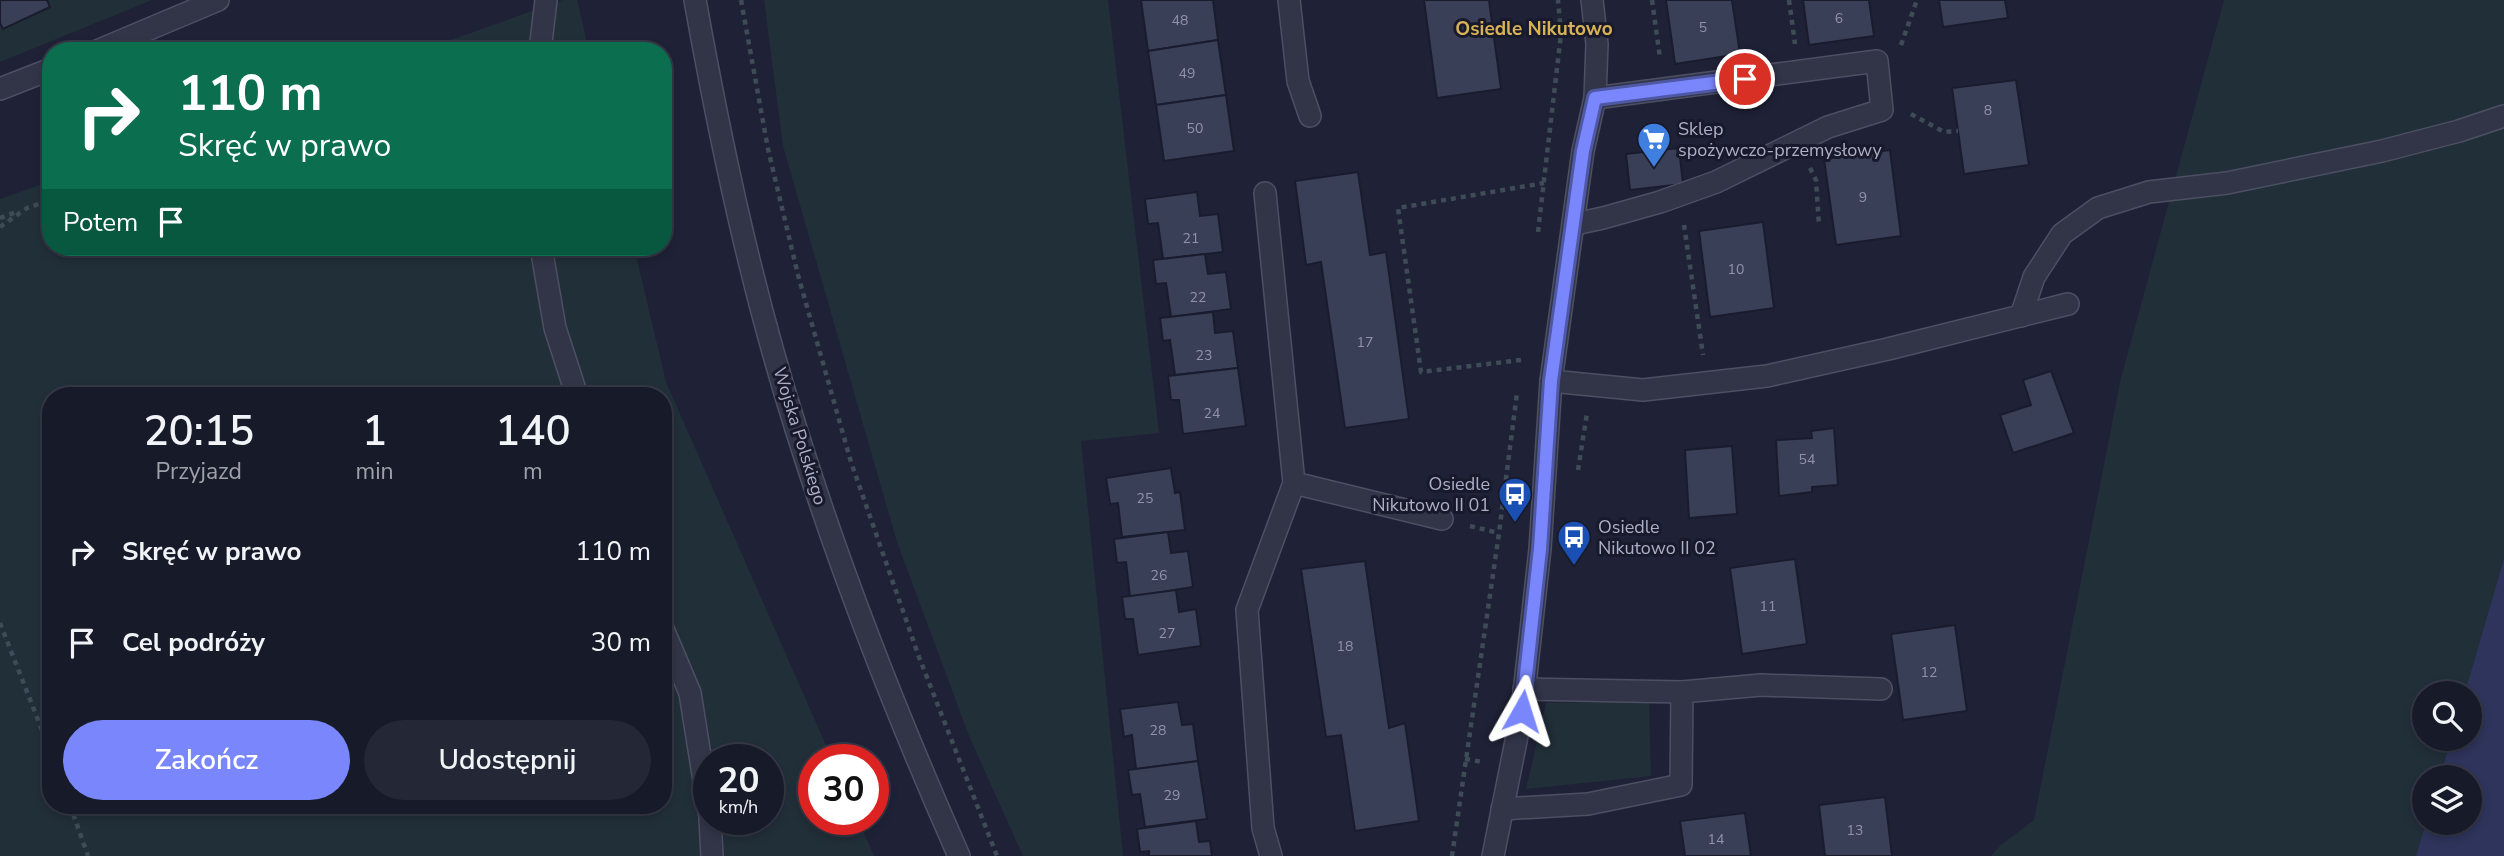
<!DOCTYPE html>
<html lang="pl">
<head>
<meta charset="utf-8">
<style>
  :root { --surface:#171a29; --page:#242735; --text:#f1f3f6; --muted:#9ea1a8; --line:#363846; --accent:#7a87fc }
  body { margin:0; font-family:"Nunito Sans",sans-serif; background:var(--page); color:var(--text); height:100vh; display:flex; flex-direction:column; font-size:26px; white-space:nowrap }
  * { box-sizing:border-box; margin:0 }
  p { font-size:23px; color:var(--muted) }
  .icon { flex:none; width:38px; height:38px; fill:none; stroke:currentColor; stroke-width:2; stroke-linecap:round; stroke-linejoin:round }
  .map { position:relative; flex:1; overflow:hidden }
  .panel { position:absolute; left:42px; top:387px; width:630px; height:427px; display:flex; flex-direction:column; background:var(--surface); border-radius:28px; box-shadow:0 4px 10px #0003,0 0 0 2px var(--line) }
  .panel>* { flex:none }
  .hud { position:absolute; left:42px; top:42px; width:630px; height:214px; border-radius:28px; box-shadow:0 4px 10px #0003,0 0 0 2px var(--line); background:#0b6e4f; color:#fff; overflow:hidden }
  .buttons { position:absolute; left:2412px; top:681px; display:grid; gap:14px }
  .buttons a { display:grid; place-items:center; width:70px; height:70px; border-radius:50%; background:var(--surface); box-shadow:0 4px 10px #0003,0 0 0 2px var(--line); font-size:35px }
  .speed { position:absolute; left:693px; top:744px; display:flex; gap:14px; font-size:35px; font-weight:700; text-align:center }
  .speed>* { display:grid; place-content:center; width:91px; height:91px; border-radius:50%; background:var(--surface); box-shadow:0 4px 10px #0003,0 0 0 2px var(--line); line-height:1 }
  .speed small { font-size:18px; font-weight:400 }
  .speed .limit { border:10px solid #d22; background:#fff; color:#111 }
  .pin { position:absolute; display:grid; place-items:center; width:60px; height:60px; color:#fff; margin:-30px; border:4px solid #fff; border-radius:50%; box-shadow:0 2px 7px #0007 }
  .me { position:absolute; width:77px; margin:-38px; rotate:6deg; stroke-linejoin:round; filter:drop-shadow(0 0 5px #0008) }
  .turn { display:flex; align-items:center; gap:24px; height:147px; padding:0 21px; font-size:32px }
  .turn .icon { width:91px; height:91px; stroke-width:2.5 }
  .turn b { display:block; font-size:49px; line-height:60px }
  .then { display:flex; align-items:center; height:66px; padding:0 21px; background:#0003; gap:14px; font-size:26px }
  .eta { display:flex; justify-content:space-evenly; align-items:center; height:119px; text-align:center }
  .eta b { font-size:42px; font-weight:600; line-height:49px }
  .cta { display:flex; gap:14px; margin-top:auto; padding:14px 21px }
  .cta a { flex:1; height:80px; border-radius:42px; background:var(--accent); color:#fff; font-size:28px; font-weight:600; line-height:80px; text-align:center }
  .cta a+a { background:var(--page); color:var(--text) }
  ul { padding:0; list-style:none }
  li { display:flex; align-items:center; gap:21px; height:91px; padding:0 21px }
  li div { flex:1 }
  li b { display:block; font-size:26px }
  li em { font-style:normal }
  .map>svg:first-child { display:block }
  .green { fill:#212f39; fill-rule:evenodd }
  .water { fill:#2e345b }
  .building { fill:#3a3f58; stroke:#1a1c2e; stroke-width:2 }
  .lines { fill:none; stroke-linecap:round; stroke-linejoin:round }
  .minor-casing { stroke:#4d4f63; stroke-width:24 }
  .path { stroke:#3e4c56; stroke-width:4.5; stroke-dasharray:5 5; stroke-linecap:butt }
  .minor { stroke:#323548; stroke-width:21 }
  .route-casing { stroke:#4f58a4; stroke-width:18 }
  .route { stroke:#7a87fc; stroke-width:12 }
  .labels { text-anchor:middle; stroke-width:6; stroke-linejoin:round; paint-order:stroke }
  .number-label { font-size:14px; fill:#9093aa }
  .poi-label { font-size:18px; fill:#acafc5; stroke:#181a2c; text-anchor:start }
  .street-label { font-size:18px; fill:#acafc5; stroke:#181a2c }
  .neighbourhood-label { font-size:19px; font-weight:bold; fill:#d7b355; stroke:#181a2c }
</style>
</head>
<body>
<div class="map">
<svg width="2504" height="856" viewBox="0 0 2504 856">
  <rect width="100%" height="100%" fill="#1f2237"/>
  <g class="green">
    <polygon points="0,0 152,0 0,62"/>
    <polygon points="563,0 577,0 589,51 420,51"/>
    <polygon points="764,0 1108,0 1159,433 1081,441 1123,856 1023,856 969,736 897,542 783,146"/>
    <polygon points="2224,0 2504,0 2504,557 2466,693 2424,693 2424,738 2453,739 2442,777 2424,777 2424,822 2430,823 2420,856 1991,856 2001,845 2034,820 2121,378"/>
    <path d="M51 181V247H634L666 382 832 759 814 760V819H858L874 856H0V199ZM51 396H663V805H51ZM709 760H768V819H709Z"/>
    <polygon points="1649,701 1651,776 1526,789 1546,703"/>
  </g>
  <polygon class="water" points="2504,558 2504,856 2416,856 2426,823 2469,822 2469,777 2440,777 2451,739 2469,738 2469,693 2465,693"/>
  <g class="building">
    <polygon points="0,0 47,0 50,7 3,29 0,23"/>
    <polygon points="1141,0 1213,0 1218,40 1148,51"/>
    <polygon points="1424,0 1489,0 1501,89 1437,98"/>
    <polygon points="1666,0 1732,0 1740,54 1675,64"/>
    <polygon points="1803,0 1869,0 1874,36 1809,45"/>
    <polygon points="1939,0 2005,0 2008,18 1943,27"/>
    <polygon points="1218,40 1226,95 1156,105 1148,51"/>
    <polygon points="2016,80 2029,165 1964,174 1952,88"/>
    <polygon points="1226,95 1234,151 1164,161 1156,105"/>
    <polygon points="1679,148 1683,184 1630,190 1626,154"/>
    <polygon points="1890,150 1901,236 1836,245 1824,159"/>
    <polygon points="1358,172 1370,255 1386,252 1409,419 1345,428 1321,262 1306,265 1295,181"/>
    <polygon points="1197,192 1200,216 1218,214 1223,252 1163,259 1158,223 1148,224 1145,199"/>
    <polygon points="1763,222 1774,308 1710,317 1699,231"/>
    <polygon points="1205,254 1208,274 1226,272 1231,309 1171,317 1166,283 1156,284 1153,260"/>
    <polygon points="1213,312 1215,333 1233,331 1238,368 1175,375 1170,340 1163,341 1160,318"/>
    <polygon points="1238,368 1246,426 1183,434 1179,400 1171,400 1168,376"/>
    <polygon points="2051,371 2074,433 2013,453 2000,415 2031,405 2023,380"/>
    <polygon points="1834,428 1838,485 1812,487 1812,492 1779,496 1776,440 1812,438 1811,431"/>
    <polygon points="1732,446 1737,514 1689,518 1685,450"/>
    <polygon points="1171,468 1175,493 1180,492 1185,530 1122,537 1118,503 1110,504 1106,478"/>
    <polygon points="1168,532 1171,553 1188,551 1193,587 1130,597 1126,562 1117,563 1114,539"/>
    <polygon points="1795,559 1807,644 1742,654 1730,568"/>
    <polygon points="1365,561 1389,728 1405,723 1419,821 1355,831 1341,735 1326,737 1301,569"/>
    <polygon points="1176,590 1179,612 1196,609 1201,646 1138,655 1133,619 1125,619 1122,597"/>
    <polygon points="1955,625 1967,711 1903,720 1891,634"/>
    <polygon points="1178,702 1182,725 1193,724 1198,761 1136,769 1132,735 1124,737 1120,709"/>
    <polygon points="1198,761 1207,819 1145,827 1140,794 1132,795 1128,770"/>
    <polygon points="1885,797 1892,856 1825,856 1819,805"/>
    <polygon points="1745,813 1751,856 1685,856 1680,821"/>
    <polygon points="1196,821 1199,842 1210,841 1212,856 1149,856 1149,851 1140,852 1137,829"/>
  </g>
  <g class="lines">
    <defs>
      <g id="minor">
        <path d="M695 0C721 145 752 291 797 432 842 576 898 718 959 856"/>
        <polyline points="1289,0 1298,81 1310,116"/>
        <polyline points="97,51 218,0"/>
        <polyline points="540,51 546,0"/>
        <polyline points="0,89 51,69"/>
        <polyline points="1265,193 1294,483 1247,610 1263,828 1271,856"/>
        <polyline points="1575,224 1603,218 1660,202 1716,182 1828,127 1882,110 1877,61 1595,98"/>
        <polyline points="541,247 555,328 577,396"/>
        <polyline points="2021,316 2034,277 2062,234 2098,208 2149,192 2227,183 2382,151 2459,131 2504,116"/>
        <polyline points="1551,381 1643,390 1767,376 1888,349 2068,304"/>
        <polyline points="1294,483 1442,519"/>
        <polyline points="663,629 690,693 709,812"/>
        <polyline points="1524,689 1682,692 1761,685 1881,689"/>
        <polyline points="1502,809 1588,804 1681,785 1682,692"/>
        <polyline points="710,819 712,856"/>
        <polyline points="1493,856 1522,711 1540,549 1551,381 1583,151 1595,98 1597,44 1592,0"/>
      </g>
    </defs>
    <use href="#minor" class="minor-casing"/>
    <g class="path">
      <polyline points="741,0 768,149 798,275 851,462 919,657 997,856"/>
      <polyline points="1652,0 1660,58"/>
      <polyline points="1789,0 1795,44"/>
      <polyline points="1901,45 1917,0"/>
      <polyline points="1911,114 1944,132 1958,131"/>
      <polyline points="1810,168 1816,180 1819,226"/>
      <polyline points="0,218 19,211"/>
      <polyline points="1684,225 1703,355"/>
      <polyline points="0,227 27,208 51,200"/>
      <polyline points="1538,232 1561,34 1558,0"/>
      <polyline points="1521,360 1421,372 1398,208 1544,183"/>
      <polyline points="1578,470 1587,413"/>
      <polyline points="1470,526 1499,533"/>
      <polyline points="0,623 51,753"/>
      <polyline points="1465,759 1483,762"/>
      <polyline points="70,805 88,856"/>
      <polyline points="1452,856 1499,533 1517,393"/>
    </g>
    <use href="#minor" class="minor"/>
  </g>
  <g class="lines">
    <defs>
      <polyline id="route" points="1522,711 1540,549 1551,381 1583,151 1595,98 1745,79"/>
    </defs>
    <use href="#route" class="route-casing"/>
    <use href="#route" class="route"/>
  </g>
  <defs>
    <symbol id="supermarket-pin" viewBox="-11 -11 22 30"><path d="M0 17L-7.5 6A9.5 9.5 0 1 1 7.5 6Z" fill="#3f7fe0" stroke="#181a2c"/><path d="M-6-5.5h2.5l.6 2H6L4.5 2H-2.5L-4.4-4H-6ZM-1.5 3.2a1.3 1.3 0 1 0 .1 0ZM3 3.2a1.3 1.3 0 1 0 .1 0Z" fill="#fff"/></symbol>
    <symbol id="bus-pin" viewBox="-11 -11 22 30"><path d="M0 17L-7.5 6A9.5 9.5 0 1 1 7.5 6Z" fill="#1a4fb4" stroke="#181a2c"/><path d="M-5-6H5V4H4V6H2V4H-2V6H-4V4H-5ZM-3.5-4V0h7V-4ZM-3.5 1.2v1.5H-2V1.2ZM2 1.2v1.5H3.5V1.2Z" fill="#fff"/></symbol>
  </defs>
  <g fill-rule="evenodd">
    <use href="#supermarket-pin" x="1635" y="120" width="38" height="52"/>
    <use href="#bus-pin" x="1496" y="475" width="38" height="52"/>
    <use href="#bus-pin" x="1555" y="518" width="38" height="52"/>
  </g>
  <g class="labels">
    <g class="number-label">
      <text x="1839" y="23">6</text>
      <text x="1180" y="25">48</text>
      <text x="1703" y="32">5</text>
      <text x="1187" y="78">49</text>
      <text x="1988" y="115">8</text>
      <text x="1195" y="133">50</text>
      <text x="1863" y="202">9</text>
      <text x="1191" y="243">21</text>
      <text x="1736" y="274">10</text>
      <text x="1198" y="302">22</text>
      <text x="1365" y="347">17</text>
      <text x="1204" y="360">23</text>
      <text x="1212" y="418">24</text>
      <text x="1807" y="464">54</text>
      <text x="1145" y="503">25</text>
      <text x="1159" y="580">26</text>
      <text x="1768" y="611">11</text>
      <text x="1167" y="638">27</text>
      <text x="1345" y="651">18</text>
      <text x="1929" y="677">12</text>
      <text x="1158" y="735">28</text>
      <text x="1172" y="800">29</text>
      <text x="1855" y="835">13</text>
      <text x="1716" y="844">14</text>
    </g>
    <g class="poi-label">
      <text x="1678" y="135">Sklep<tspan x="1678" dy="21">spożywczo-przemysłowy</tspan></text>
      <text x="1490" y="490" text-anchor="end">Osiedle<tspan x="1490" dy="21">Nikutowo II 01</tspan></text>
      <text x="1598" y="533">Osiedle<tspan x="1598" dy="21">Nikutowo II 02</tspan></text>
    </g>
    <g class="street-label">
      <text transform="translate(800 436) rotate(73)" y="6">Wojska Polskiego</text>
    </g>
    <g class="neighbourhood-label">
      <text x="1534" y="35">Osiedle Nikutowo</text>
    </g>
  </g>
</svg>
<div class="buttons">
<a><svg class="icon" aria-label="search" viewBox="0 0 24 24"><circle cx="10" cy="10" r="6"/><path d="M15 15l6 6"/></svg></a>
<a><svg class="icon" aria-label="layers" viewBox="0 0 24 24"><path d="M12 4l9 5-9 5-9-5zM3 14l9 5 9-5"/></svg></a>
</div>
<div class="speed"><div>20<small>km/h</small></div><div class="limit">30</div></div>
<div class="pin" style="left:1745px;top:79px;background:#d93025"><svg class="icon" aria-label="arrive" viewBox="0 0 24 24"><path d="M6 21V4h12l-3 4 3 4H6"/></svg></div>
<svg class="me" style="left:1522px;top:711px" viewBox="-20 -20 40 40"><path d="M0-17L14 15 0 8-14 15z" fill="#7a87fc" stroke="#fff" stroke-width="4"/></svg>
<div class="hud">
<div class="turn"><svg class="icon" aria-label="right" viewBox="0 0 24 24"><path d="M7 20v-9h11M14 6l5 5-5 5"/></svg><div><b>110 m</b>Skręć w prawo</div></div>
<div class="then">Potem<svg class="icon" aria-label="arrive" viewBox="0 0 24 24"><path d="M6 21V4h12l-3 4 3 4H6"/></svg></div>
</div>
<section class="panel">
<div class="eta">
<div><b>20:15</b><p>Przyjazd</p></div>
<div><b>1</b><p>min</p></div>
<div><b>140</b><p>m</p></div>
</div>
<ul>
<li><svg class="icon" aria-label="right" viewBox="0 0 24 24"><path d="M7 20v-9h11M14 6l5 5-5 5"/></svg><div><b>Skręć w prawo</b></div><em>110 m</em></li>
<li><svg class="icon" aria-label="arrive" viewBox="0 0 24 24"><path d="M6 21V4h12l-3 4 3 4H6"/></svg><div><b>Cel podróży</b></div><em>30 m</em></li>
</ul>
<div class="cta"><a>Zakończ</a><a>Udostępnij</a></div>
</section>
</div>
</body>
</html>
